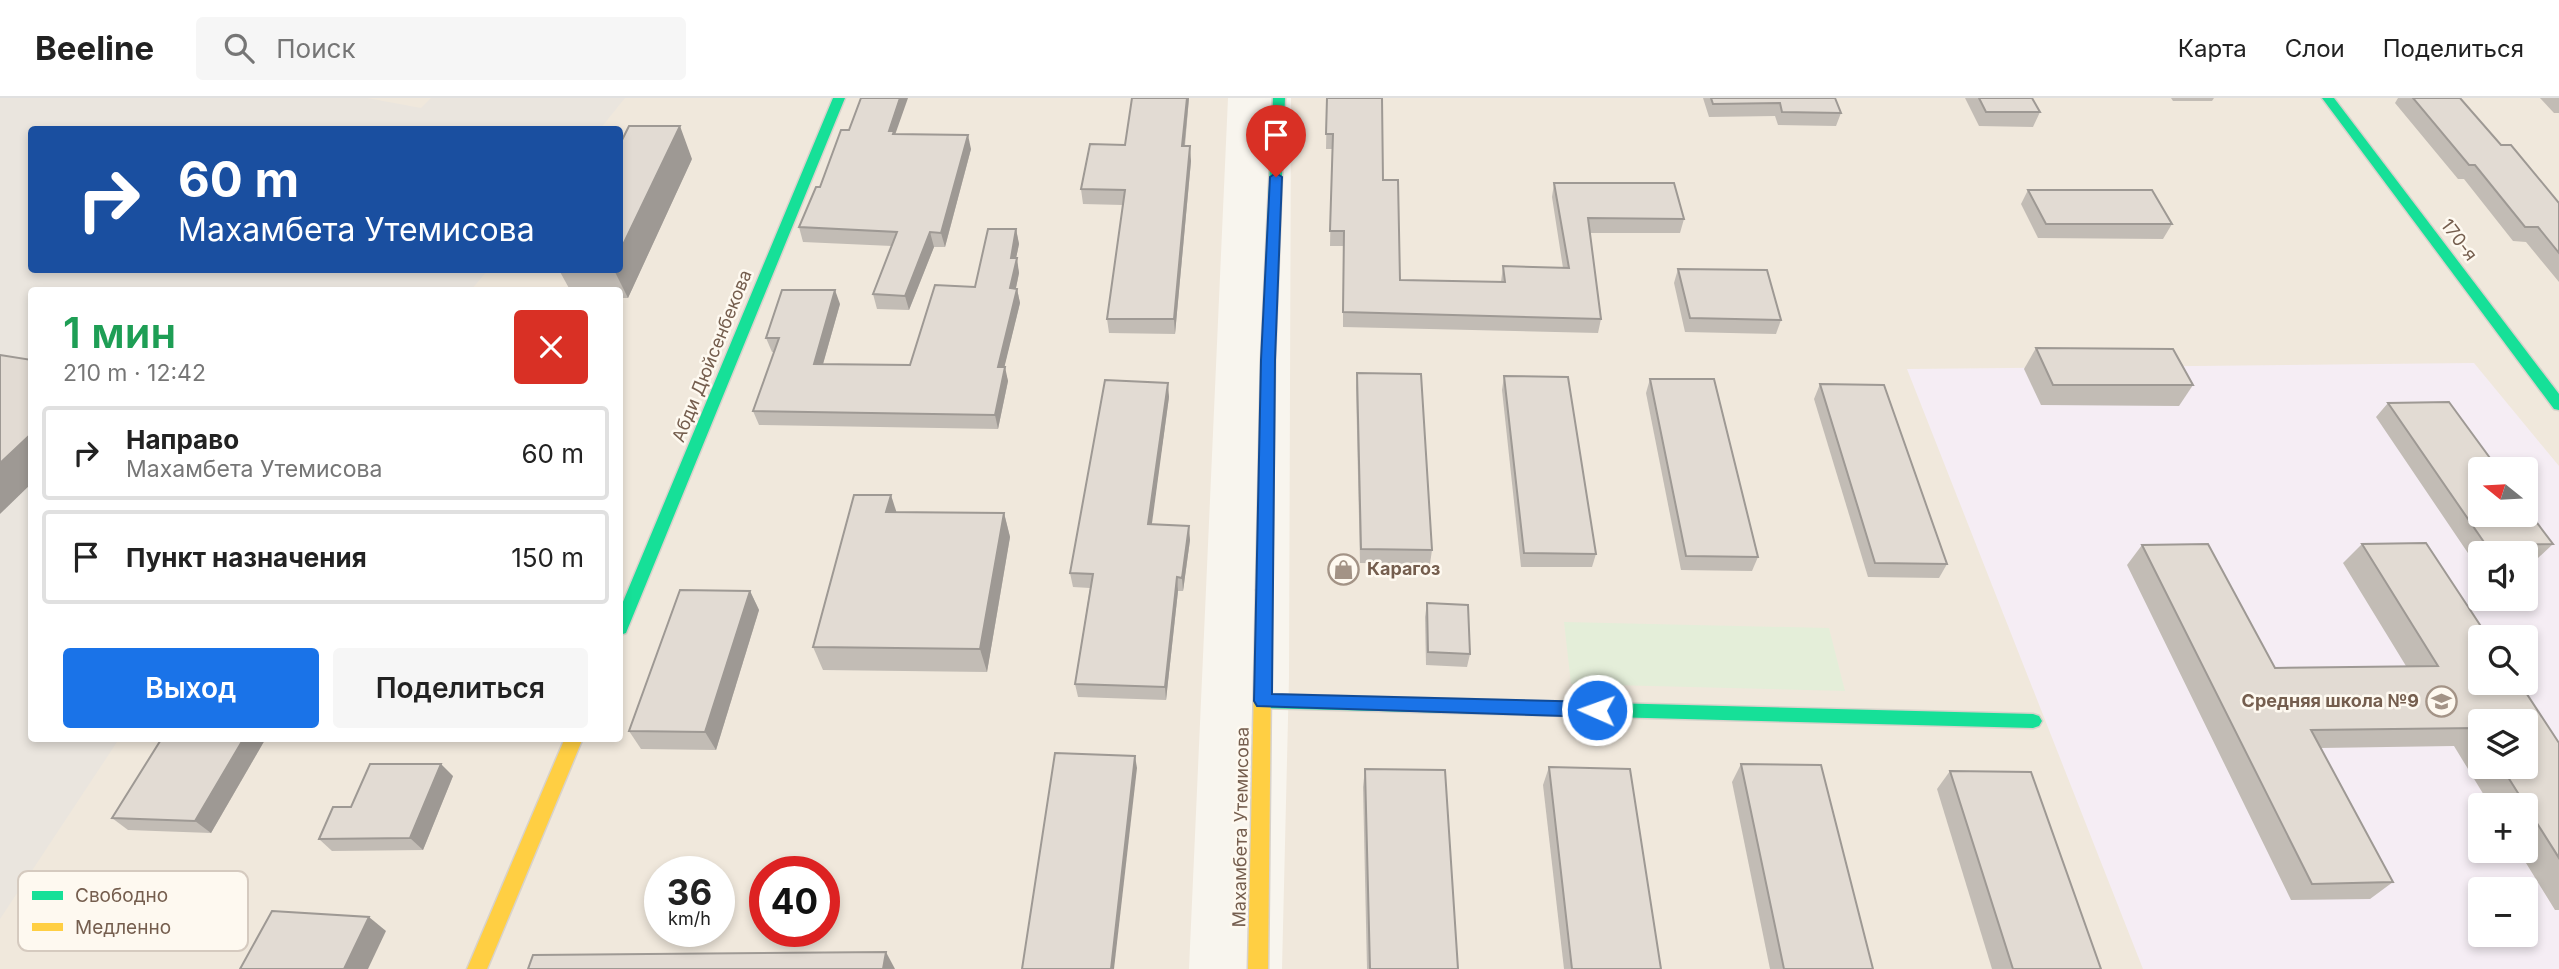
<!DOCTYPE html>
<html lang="ru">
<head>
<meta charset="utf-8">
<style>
  :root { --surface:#fff; --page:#f6f6f6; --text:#222; --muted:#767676; --line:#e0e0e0; --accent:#1a73e8 }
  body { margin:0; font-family:Inter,sans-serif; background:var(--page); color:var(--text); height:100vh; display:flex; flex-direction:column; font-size:26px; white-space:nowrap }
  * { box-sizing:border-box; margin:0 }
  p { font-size:23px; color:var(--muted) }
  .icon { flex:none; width:38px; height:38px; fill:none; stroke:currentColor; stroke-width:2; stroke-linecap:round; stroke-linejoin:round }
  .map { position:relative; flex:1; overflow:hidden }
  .panel { position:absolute; left:28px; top:189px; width:595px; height:455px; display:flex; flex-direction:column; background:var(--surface); border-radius:7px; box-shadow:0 4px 10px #0003 }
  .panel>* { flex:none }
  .banner { position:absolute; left:28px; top:28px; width:595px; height:147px; border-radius:7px; box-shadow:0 4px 10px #0003; background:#1a4fa0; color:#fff; overflow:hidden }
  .needle { width:46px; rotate:288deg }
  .buttons { position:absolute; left:2468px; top:359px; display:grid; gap:14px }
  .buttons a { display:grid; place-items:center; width:70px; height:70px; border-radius:7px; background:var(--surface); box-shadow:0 4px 10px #0003; font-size:35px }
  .speed { position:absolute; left:644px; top:758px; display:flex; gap:14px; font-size:35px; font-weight:700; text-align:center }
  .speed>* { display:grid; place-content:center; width:91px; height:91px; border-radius:50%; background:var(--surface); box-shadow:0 4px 10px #0003; line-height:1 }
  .speed small { font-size:18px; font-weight:400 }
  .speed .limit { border:10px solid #d22; background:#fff; color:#111 }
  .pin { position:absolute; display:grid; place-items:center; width:60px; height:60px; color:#fff; margin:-72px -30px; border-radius:50% 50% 50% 0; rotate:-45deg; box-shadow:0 0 7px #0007 }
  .pin .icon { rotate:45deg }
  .me { position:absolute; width:77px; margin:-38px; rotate:272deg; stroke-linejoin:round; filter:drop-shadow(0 0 5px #0008) }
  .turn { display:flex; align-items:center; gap:24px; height:147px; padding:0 35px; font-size:32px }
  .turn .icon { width:91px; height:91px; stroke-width:2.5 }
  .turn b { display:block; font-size:49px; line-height:60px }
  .round { display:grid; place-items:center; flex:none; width:74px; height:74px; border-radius:7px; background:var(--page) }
  .headline { display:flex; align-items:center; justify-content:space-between; height:119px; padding:0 35px }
  h1 { font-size:42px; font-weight:600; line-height:52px; color:#1e9e55 }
  .action { display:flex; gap:14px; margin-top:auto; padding:14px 35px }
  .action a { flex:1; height:80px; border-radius:7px; background:var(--accent); color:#fff; font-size:28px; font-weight:600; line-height:80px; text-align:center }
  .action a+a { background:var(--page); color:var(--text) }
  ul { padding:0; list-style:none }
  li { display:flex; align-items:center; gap:21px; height:94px; margin:0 14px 10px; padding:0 21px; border:4px solid var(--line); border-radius:7px }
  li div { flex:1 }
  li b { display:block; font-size:26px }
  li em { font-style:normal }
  header { display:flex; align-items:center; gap:42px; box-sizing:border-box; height:98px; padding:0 35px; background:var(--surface); border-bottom:2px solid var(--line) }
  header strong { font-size:33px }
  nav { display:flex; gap:38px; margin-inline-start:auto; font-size:24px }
  .search { width:490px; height:63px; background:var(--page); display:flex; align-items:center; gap:18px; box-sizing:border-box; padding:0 24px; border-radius:7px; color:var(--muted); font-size:26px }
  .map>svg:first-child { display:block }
  .residential { fill:#f0e8dc; fill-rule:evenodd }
  .industrial { fill:#eae5de }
  .education { fill:#f5edf4; fill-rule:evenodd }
  .green { fill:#e4eed9 }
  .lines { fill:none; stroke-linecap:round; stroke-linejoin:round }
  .fast-casing { stroke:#d8d2cb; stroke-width:3 }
  .slow-casing { stroke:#d8d2cb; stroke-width:3 }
  .fast { fill:#16e098; fill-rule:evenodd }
  .slow { fill:#ffcf43; fill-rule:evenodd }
  .wall { fill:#c2bcb5; fill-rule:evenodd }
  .shaded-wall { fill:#9e9994 }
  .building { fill:#e2dbd3; stroke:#9e9994; stroke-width:2 }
  .route { fill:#1a73e8; stroke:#114b97; stroke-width:2 }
  .labels { text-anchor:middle; stroke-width:5; stroke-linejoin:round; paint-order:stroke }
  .street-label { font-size:18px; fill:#755e4e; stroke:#fef9f0 }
  .poi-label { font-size:18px; font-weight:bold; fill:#755e4e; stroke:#fef9f0; text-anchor:start }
  .key { fill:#fef9f0; stroke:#d5cabf; stroke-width:2 }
  .key-label { font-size:19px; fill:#755e4e }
</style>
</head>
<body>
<header>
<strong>Beeline</strong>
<div class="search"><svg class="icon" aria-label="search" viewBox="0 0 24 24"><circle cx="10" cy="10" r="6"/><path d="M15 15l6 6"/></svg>Поиск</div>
<nav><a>Карта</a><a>Слои</a><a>Поделиться</a></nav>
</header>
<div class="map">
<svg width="2559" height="871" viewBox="0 0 2559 871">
  <rect width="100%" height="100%" fill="#f8f5ee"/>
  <g class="residential">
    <path d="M0 0H1228L1189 871H0ZM32 32H620V172H32ZM32 192H620V640H32ZM660 774H719V833H660ZM765 774H824V833H765Z"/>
    <path d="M1291 0H2559V871H1282L1289 579ZM2480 371H2525V416H2480ZM2480 455H2525V500H2480ZM2480 539H2525V584H2480ZM2480 623H2525V668H2480ZM2480 707H2525V752H2480ZM2480 791H2525V836H2480Z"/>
  </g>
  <polygon class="industrial" points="0,0 367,0 421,10 431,0 625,0 600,31 32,32 32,172 488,172 471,192 32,192 32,640 119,641 0,821"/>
  <path class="education" d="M2474 265 2559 368V871H2143L1907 271ZM2480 371H2525V416H2480ZM2480 455H2525V500H2480ZM2480 539H2525V584H2480ZM2480 623H2525V668H2480ZM2480 707H2525V752H2480ZM2480 791H2525V836H2480Z"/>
  <polygon class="green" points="1564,524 1829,530 1845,593 1571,586"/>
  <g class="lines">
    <defs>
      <g id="fast">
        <polygon points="833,0 845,0 628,530 626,535 620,537 620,511"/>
        <polygon points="1273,0 1285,0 1275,262 1272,492 1270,497 1258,497 1256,492 1261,262"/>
        <polygon points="2322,0 2334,0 2559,296 2559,312 2554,311"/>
        <polygon points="1263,596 2033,616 2039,618 2042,623 2039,628 2033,630 1263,610 1257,608 1254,603 1257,598"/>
      </g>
      <g id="slow">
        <polygon points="1264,485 1270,487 1272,492 1268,871 1248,871 1256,492 1258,487"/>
        <polygon points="565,640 583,640 487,871 467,871"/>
      </g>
    </defs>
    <use href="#fast" class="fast-casing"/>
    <use href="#slow" class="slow-casing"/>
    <use href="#fast" class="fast"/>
    <use href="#slow" class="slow"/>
  </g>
  <g class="wall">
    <polygon points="1132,0 1189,0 1185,48 1191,63 1175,236 1109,235 1107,221 1123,107 1083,106 1081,91 1125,47"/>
    <polygon points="1327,0 1383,82 1400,182 1501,184 1503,168 1563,170 1552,99 1554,85 1684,121 1680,135 1590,135 1601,221 1598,235 1343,229 1343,148 1330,148 1332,51 1326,51"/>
    <polygon points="1703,0 1835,0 1841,15 1836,28 1778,27 1775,18 1709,19"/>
    <polygon points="1965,0 2032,0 2040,14 2033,29 1979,28"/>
    <polygon points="2171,0 2214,0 2212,3 2173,3"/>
    <polygon points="2398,0 2460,0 2501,47 2559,105 2559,184 2526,144 2513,143 2464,81 2458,81 2395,5"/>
    <polygon points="2540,0 2559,0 2559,15 2554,15"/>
    <polygon points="849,32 896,36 971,51 945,149 934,149 909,212 877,211 873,196 892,148 803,144 799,129"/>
    <polygon points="692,61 628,200 620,200 620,192 570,192 559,172 620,172"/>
    <polygon points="2028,92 2172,126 2163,141 2038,140 2021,106"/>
    <polygon points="1016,131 1019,146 1016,160 1019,175 1016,190 1017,191 1020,205 1004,269 1008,283 998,331 759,327 753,313 774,254 772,254 766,240 840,206 823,266 910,267 975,189"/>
    <polygon points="1678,171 1781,222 1776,236 1685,234 1674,185"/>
    <polygon points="2036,250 2193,287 2179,308 2041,307 2024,271"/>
    <polygon points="1357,275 1432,452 1430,466 1360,465 1356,289"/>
    <polygon points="1504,278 1596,456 1592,469 1521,469 1502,292"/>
    <polygon points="1650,281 1758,459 1752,473 1681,472 1646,295"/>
    <polygon points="1820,286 1947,466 1939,480 1868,479 1814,301"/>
    <polygon points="1169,299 1151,426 1190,442 1183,493 1178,493 1166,602 1078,599 1075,586 1090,490 1073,489 1070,475"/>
    <polygon points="2388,305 2553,446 2538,460 2525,460 2525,455 2480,455 2480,461 2472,461 2376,319"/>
    <polygon points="896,414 1004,415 1010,439 987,574 823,572 813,549"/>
    <path d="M2362 446 2559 645V812H2555L2518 752H2525V707H2490L2454 648 2320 650 2393 784 2370 801 2291 802 2127 467 2142 447 2275 570 2406 568 2343 465ZM2480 623 2525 668H2480Z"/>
    <polygon points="750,493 759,512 716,652 641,651 629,633"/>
    <polygon points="1427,505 1470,556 1467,569 1426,567 1425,519"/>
    <polygon points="162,640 266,640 211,735 128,732 112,720"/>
    <polygon points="1741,666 1873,871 1770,871 1732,684"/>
    <polygon points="1549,669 1661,871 1564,871 1543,687"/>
    <polygon points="1365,671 1458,871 1367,871 1363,689"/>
    <polygon points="1950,673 2101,871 1992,871 1937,691"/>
    <polygon points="453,678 423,752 332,753 319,741 351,709"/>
  </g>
  <g class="shaded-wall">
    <polygon points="900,0 908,0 895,37 889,33"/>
    <polygon points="1187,0 1189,0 1183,62 1182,48"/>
    <polygon points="680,28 692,61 628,200 614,172 620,172 620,153"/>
    <polygon points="968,37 971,51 945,149 941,135"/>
    <polygon points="1190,48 1191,63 1175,236 1174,221"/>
    <polygon points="1016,131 1019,146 1013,175 1011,160"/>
    <polygon points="930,134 934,149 909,212 905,198"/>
    <polygon points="1017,160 1019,175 1013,204 1010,190"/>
    <polygon points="1017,191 1020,205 1001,283 998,269"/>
    <polygon points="835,192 840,206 819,280 814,266"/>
    <polygon points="1005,269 1008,283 998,331 995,317"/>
    <polygon points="1168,285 1169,299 1150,440 1148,426"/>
    <polygon points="32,335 32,385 0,416 0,365"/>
    <polygon points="891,397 899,422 886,414"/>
    <polygon points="1004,415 1010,439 987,574 980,551"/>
    <polygon points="1189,428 1190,442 1183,493 1182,480"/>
    <polygon points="1177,479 1178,493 1166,602 1165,589"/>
    <polygon points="750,493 759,512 716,652 705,634"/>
    <polygon points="244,640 266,640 211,735 195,723"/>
    <polygon points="1135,658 1137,670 1114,871 1111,871"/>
    <polygon points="441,666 453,678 423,752 410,740"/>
    <polygon points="369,819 386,833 368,871 344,871"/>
    <polygon points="886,854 895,871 883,871"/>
  </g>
  <g class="building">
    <polygon points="861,0 900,0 889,33 894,33 893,36 968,37 941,135 930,134 905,198 873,196 897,134 799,129 816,89 820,89 841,32 849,32"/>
    <polygon points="1132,0 1187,0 1182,48 1190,48 1174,221 1107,221 1125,92 1081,91 1090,46 1125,47"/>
    <polygon points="1327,0 1382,0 1383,82 1398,82 1400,182 1505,184 1503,168 1569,170 1554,85 1674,85 1684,121 1588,120 1601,221 1343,214 1344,133 1330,133 1333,36 1326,36"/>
    <polygon points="1711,0 1835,0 1841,15 1782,14 1780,5 1713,6"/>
    <polygon points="1979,0 2032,0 2040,14 1986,14"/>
    <polygon points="2413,0 2460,0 2501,47 2511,47 2559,105 2559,155 2538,129 2525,129 2475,67 2469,67"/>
    <polygon points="629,28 680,28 620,153 620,46"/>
    <polygon points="2028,92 2152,92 2172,126 2046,126"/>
    <polygon points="988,131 1016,131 1011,160 1017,160 1010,190 1017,191 998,269 1005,269 995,317 753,313 779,240 766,240 782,192 835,192 814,266 910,267 935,187 975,189"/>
    <polygon points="1678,171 1767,172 1781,222 1690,220"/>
    <polygon points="2036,250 2173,251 2193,287 2053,287"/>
    <polygon points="0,257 32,262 32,335 0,365"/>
    <polygon points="1357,275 1421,276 1432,452 1361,451"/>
    <polygon points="1504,278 1568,279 1596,456 1524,455"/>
    <polygon points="1650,281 1714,281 1758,459 1686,458"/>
    <polygon points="1105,282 1168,285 1148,426 1189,428 1182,480 1177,479 1165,589 1075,586 1093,476 1070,475"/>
    <polygon points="1820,286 1884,287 1947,466 1875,465"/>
    <polygon points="2449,304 2498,371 2480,371 2480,416 2525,416 2525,409 2553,446 2486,447 2388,305"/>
    <polygon points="854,397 891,397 886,414 1004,415 980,551 813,549"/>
    <polygon points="2426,445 2488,539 2480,539 2480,584 2519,584 2559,645 2559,760 2501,668 2525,668 2525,623 2480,623 2480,634 2477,630 2311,632 2393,784 2312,786 2142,447 2208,446 2275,570 2438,568 2362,446"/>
    <polygon points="680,492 750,493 705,634 629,633"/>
    <polygon points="1427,505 1468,507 1470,556 1428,554"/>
    <polygon points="162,640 244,640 195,723 112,720"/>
    <polygon points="1055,655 1135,658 1111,871 1022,871"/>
    <polygon points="370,666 441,666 410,740 319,741 333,709 351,709"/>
    <polygon points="1741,666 1821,667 1873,871 1784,871"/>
    <polygon points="1549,669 1630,671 1661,871 1572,871"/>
    <polygon points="1365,671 1445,672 1458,871 1370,871"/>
    <polygon points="1950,673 2031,674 2101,871 2013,871"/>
    <polygon points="272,813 369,819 344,871 240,871"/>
    <polygon points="886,854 883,871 528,871 533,857"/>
  </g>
  <polygon class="route" points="1276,75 1282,79 1275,262 1272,596 1597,604 1603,607 1605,612 1603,617 1597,619 1257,608 1254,603 1261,262 1270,79"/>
  <defs>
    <symbol id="shop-ring" viewBox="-11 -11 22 22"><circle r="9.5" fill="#fef9f0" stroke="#a39386" stroke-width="1.5"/><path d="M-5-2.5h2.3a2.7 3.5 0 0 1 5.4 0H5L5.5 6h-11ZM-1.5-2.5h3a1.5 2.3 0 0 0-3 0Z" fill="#a39386"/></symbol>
    <symbol id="school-ring" viewBox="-11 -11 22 22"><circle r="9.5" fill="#fef9f0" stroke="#a39386" stroke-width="1.5"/><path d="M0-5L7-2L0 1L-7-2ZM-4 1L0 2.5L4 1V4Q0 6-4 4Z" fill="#a39386"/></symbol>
  </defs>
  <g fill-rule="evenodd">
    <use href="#shop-ring" x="1326" y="454" width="35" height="35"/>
    <use href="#school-ring" x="2424" y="586" width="35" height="35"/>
  </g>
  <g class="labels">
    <g class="street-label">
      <text transform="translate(2459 142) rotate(53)" y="6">170-я</text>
      <text transform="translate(712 258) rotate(-68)" y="6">Абди Дюйсенбекова</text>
      <text transform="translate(1241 729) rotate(-89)" y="6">Махамбета Утемисова</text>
    </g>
    <g class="poi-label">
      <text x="1367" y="477">Карагоз</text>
      <text x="2419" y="609" text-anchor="end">Средняя школа №9</text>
    </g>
  </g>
  <rect x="18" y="773" width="230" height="80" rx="10" class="key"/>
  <rect x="32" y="793" width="31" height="9" fill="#16e098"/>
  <rect x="32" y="825" width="31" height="8" fill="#ffcf43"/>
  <g class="key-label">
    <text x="75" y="804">Свободно</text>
    <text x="75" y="836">Медленно</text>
  </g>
</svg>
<div class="buttons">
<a><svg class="needle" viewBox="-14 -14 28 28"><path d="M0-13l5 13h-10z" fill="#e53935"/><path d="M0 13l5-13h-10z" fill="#767676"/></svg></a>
<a><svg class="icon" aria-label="sound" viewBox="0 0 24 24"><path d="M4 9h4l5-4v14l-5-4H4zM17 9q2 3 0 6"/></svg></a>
<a><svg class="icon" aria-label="search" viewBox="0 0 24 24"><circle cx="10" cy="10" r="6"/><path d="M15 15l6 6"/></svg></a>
<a><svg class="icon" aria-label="layers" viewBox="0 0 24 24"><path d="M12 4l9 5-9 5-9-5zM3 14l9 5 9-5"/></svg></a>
<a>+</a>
<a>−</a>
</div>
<div class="speed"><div>36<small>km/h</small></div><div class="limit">40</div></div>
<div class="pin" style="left:1276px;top:79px;background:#d93025"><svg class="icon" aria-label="arrive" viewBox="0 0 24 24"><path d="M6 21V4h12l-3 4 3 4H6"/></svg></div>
<svg class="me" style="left:1597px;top:612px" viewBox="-20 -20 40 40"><circle r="17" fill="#1a73e8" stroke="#fff" stroke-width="3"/><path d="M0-11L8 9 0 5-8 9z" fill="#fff"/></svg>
<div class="banner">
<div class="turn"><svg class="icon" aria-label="right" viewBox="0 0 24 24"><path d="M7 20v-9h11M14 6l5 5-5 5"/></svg><div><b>60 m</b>Махамбета Утемисова</div></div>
</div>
<section class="panel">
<div class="headline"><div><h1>1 мин</h1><p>210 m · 12:42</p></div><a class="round" style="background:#d93025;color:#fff"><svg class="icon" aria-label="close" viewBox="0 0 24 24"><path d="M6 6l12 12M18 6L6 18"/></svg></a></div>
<ul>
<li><svg class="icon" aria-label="right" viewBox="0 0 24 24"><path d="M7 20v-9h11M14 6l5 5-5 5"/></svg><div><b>Направо</b><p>Махамбета Утемисова</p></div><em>60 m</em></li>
<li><svg class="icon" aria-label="arrive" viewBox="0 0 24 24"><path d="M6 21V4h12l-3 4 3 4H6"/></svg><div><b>Пункт назначения</b></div><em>150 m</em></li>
</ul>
<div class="action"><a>Выход</a><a>Поделиться</a></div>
</section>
</div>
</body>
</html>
